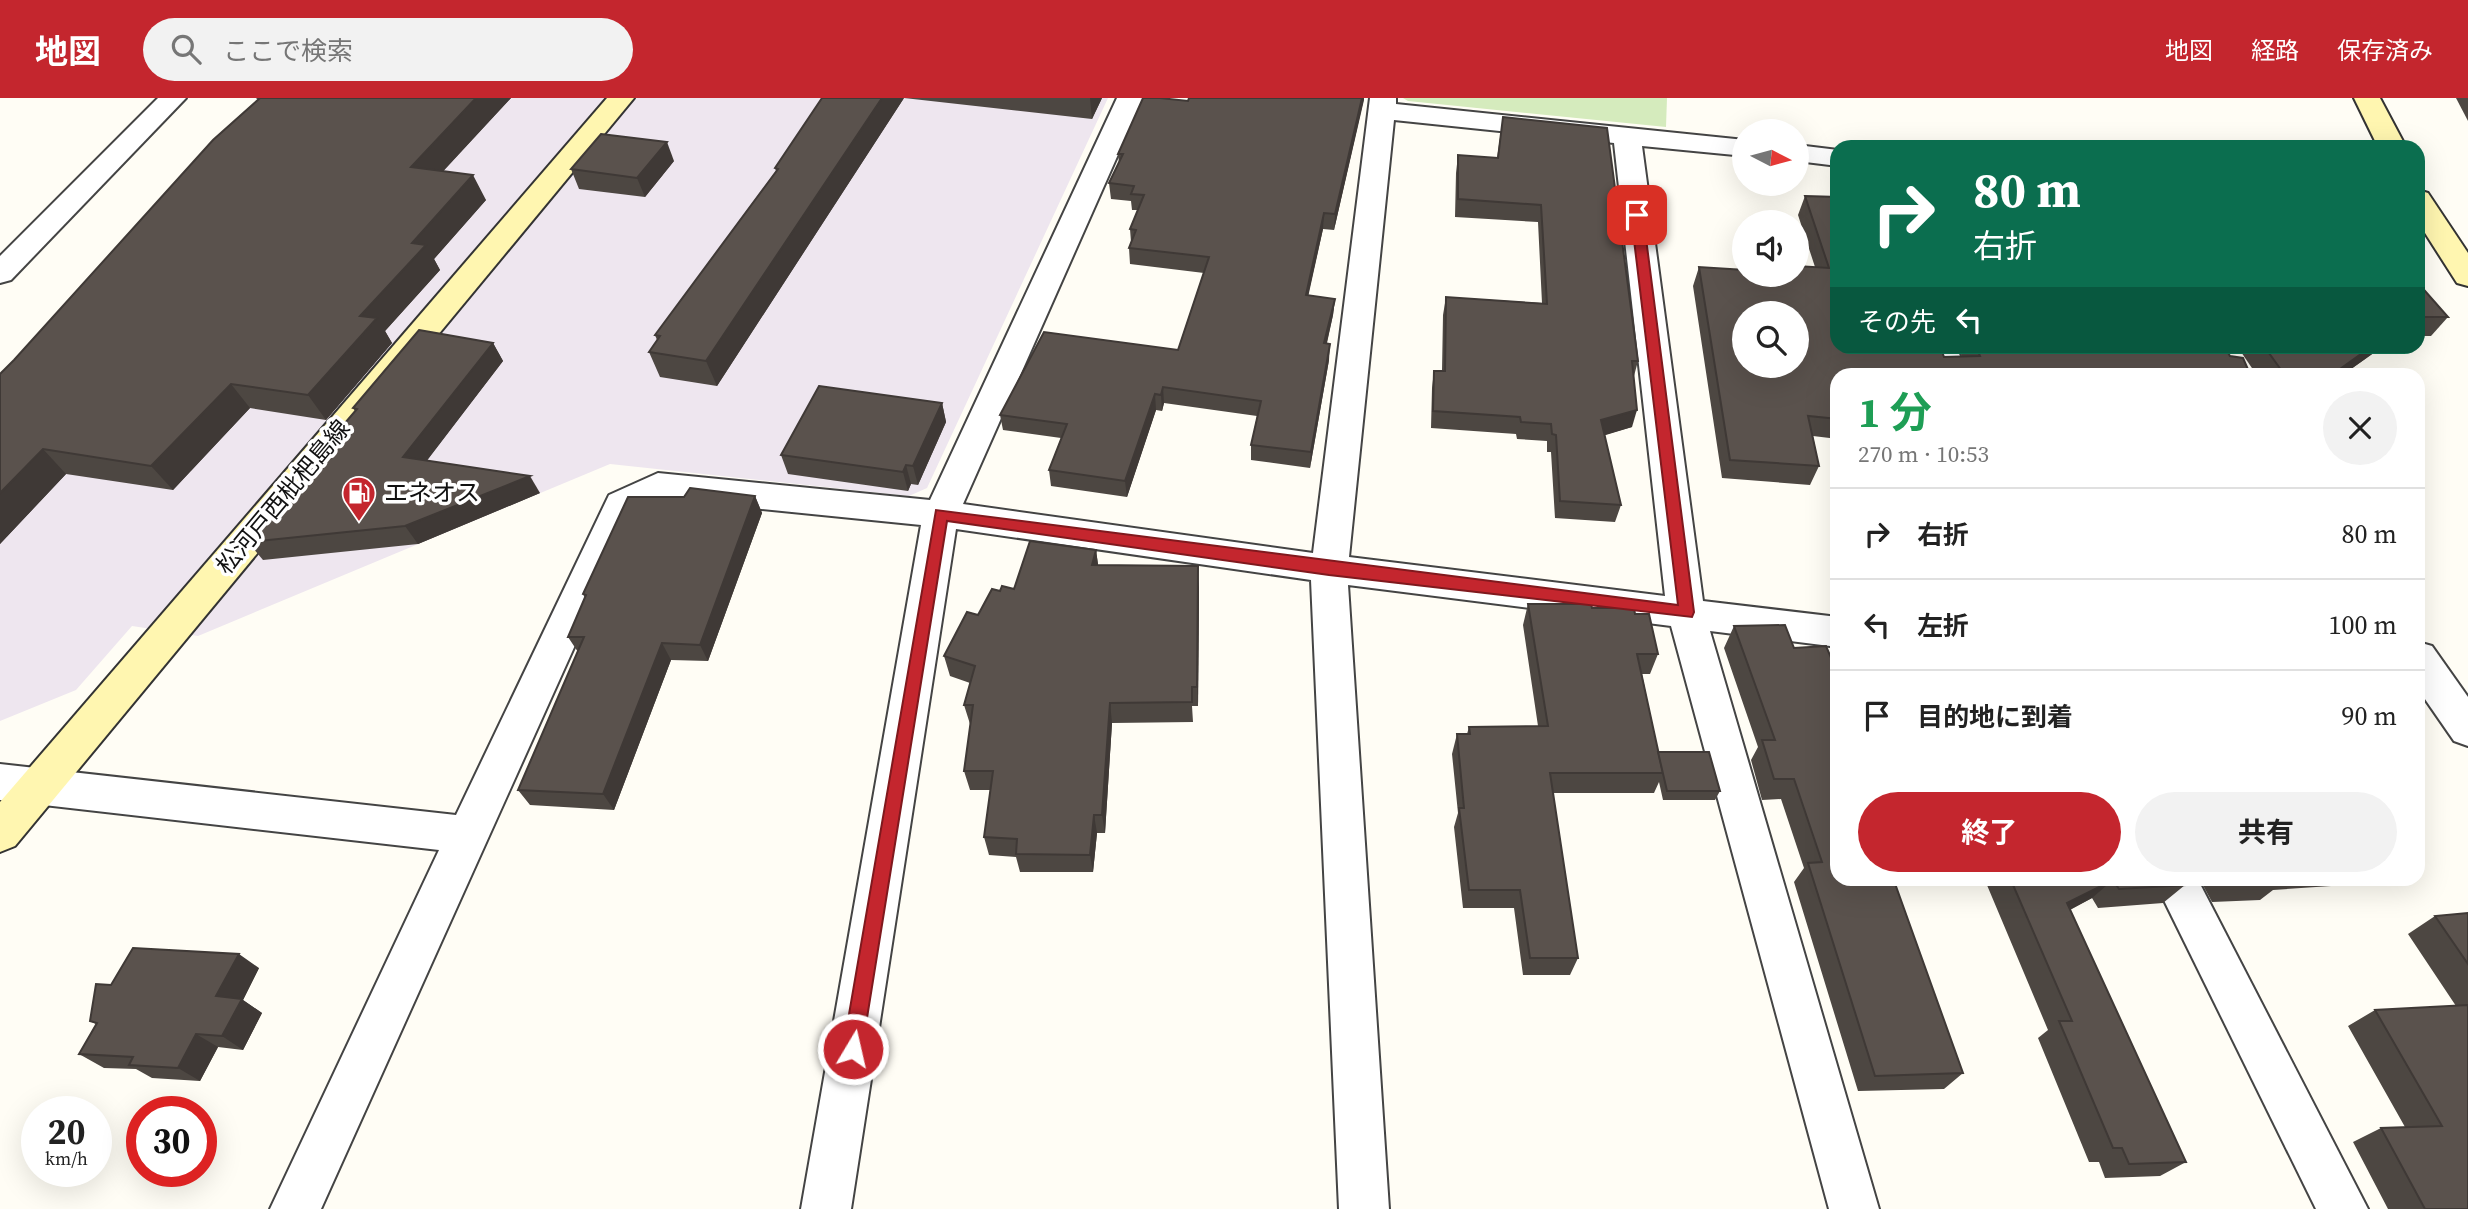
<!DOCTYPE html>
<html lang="ja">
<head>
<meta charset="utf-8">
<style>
  :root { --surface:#fff; --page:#f2f2f2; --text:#222; --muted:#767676; --line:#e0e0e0; --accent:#c4262e }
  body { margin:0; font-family:"Source Serif 4","Noto Sans JP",serif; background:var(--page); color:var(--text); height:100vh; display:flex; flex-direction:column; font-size:26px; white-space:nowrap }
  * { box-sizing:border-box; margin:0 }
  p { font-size:23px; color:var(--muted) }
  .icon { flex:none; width:38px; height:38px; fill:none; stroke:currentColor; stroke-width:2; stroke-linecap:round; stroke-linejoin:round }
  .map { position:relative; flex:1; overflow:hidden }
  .details { position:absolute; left:1830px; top:270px; width:595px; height:518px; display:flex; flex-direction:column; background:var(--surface); border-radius:21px; box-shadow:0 7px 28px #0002 }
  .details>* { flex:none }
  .top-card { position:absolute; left:1830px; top:42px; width:595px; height:214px; border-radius:21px; box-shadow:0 7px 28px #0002; background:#0b6e4f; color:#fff; overflow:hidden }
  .needle { width:46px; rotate:96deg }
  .buttons { position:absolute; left:1732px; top:21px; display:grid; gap:14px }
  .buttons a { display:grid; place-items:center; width:77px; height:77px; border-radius:50%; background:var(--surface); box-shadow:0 7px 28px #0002; font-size:35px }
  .speed { position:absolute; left:21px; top:998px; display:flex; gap:14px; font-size:35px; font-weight:700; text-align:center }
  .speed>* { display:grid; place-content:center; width:91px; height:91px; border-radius:50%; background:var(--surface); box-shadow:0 7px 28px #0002; line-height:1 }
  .speed small { font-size:18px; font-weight:400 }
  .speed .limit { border:10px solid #d22; background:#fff; color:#111 }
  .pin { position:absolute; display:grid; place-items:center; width:60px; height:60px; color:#fff; margin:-30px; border-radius:14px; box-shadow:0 4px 10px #0006 }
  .me { position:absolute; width:77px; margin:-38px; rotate:9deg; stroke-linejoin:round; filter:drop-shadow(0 0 5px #0008) }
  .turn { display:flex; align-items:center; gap:24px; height:147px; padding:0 28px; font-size:32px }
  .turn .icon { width:91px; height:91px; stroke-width:2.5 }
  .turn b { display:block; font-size:49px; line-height:60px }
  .then { display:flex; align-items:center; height:66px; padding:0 28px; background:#0003; gap:14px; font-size:26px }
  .round { display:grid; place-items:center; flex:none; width:74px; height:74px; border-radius:37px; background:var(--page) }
  .head { display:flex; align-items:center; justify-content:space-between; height:119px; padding:0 28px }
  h1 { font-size:42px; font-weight:700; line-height:52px; color:#1e9e55 }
  .cta { display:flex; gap:14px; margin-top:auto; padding:14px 28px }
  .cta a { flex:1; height:80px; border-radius:42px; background:var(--accent); color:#fff; font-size:28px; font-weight:700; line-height:80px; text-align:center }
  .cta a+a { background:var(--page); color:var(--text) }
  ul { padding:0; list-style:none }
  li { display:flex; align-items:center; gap:21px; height:91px; padding:0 28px; border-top:2px solid var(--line) }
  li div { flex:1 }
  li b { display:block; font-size:26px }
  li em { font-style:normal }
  header { display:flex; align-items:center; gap:42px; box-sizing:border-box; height:98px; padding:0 35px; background:var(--accent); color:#fff }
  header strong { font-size:33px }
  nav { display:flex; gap:38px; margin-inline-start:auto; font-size:24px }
  .search { width:490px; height:63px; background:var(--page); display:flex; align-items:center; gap:18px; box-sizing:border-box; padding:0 24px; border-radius:38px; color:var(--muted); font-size:26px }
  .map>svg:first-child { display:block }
  .industrial { fill:#eee6ef }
  .green { fill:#d5ebbd }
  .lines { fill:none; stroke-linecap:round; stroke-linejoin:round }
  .street-casing { stroke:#444; stroke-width:4 }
  .secondary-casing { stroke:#333; stroke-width:4 }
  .street { fill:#fff; fill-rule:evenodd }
  .secondary { fill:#fff6b0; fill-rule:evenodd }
  .wall { fill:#4d4742 }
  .shaded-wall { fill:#3f3936 }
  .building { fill:#5a524d; stroke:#3f3936; stroke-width:2; fill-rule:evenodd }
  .route { fill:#c4262e; stroke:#7f191e; stroke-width:2 }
  .labels { text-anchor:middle; stroke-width:7; stroke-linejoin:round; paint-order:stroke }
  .poi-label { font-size:24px; fill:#111; stroke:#fff; text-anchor:start }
  .street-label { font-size:24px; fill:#111; stroke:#fff }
</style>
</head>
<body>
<header>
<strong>地図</strong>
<div class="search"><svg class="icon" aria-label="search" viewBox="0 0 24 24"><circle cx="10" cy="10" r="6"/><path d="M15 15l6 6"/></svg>ここで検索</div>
<nav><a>地図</a><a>経路</a><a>保存済み</a></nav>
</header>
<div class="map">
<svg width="2468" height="1111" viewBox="0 0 2468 1111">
  <rect width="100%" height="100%" fill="#fffdf5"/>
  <polygon class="industrial" points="277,0 1108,0 927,390 909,398 610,366 198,538 132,528 76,592 0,623 0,303"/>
  <polygon class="green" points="1403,0 1667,0 1666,29 1408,3"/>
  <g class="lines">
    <defs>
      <g id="street">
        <polygon points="158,0 186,0 11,182 0,185 0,158"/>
        <path d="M1117 0H1143L963 406 1313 455 1370 0H1396V6L1745 42V58L1642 48 1703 503 1838 519V549L1710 533 1879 1111H1829L1671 528 1348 487 1389 1111H1339L1311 482 956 431 851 1111H801L921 427 662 401 635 414 321 1111H270L439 752 0 702V666L456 717 609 397 658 375 930 402ZM1394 22 1614 45 1665 498 1349 459Z"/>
        <polygon points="1797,47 1838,52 1838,68 1797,63"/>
        <polygon points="1924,248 1956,248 1967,276 1935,276"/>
        <polygon points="2418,544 2432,548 2468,599 2468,648 2454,643 2418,591"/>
        <polygon points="2153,780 2197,780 2368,1111 2316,1111"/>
      </g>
      <g id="secondary">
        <polygon points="607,0 634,0 15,748 0,754 0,704"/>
        <polygon points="2354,0 2380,0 2406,49 2378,49"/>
        <polygon points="2418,92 2428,95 2468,155 2468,188 2457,185 2418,124"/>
      </g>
    </defs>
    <use href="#street" class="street-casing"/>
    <use href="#secondary" class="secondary-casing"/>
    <use href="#street" class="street"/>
    <use href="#secondary" class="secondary"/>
  </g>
  <g class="wall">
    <polygon points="256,0 511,0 443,73 486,102 434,161 440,172 385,233 392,245 326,322 250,310 173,392 66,376 0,446 0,276 14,262 258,2"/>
    <polygon points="904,0 1102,0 1092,21"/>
    <polygon points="904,0 717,288 660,279 649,254 657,242 655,237 776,73 775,70"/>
    <polygon points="1364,0 1334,132 1323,131 1308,197 1335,201 1333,217 1327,245 1329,262 1310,370 1251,362 1251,347 1257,318 1164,305 1162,313 1156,312 1127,399 1051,388 1049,372 1061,340 1003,332 1000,317 1178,252 1204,175 1130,166 1129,150 1131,144 1130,131 1138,112 1132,112 1131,103 1111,101 1109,85 1119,65 1118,56 1188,3"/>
    <polygon points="2456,0 2468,0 2468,23"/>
    <polygon points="1503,19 1638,263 1634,278 1632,329 1604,337 1621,407 1615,424 1555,420 1551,354 1547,354 1547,343 1517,341 1516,336 1431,330 1432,290 1434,273 1442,273 1443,217 1446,199 1542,205 1538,124 1455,119 1456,75 1458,57 1497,60"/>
    <polygon points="674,63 645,99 579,91 571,71"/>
    <polygon points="1805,98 1944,259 1962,259 1958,248 2224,248 1838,276 1838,341 1813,338 1819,368 1810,387 1722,380 1693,188 1699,169 1797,177 1815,169 1798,117"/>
    <polygon points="2418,185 2448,219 2431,238 2418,238"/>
    <polygon points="493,245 503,263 427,362 540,395 418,446 263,462 248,444 334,343 332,340 355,313 353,310"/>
    <polygon points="2237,248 2380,248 2375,254 2344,276 2256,276"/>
    <polygon points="942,305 946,324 918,387 911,386 908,393 788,376 781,357"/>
    <polygon points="755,398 762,415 708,563 671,562 614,712 530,707 518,692 578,554 568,539 585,500 583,496 684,399"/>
    <polygon points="1096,452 1098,467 1199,489 1198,608 1192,608 1193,624 1112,625 1105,735 1097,735 1093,774 1020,774 1016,759 989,757 984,739 991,692 970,692 964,673 971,626 970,626 964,607 970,585 950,578 944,558 978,517 1014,491"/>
    <polygon points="1528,506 1592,510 1635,516 1658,556 1650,576 1642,576 1658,654 1720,693 1715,702 1663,702 1659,684 1654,695 1553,695 1578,860 1570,877 1523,877 1514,810 1463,810 1454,729 1458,715 1452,656 1457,636 1467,636 1469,629 1538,628 1523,527"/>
    <polygon points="1734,528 1838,780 1963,975 1944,991 1858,993 1794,784 1804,770 1781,701 1762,702 1751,662 1758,649 1724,550"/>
    <polygon points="1984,780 2182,780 2185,787 2163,805 2098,810 2092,800 2070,812 2186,1064 2160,1078 2105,1080 2099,1064 2089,1064 2038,940 2048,932"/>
    <polygon points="2199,780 2368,780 2361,786 2273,792 2260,802 2212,804"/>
    <polygon points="2468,815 2468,1111 2388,1111 2353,1044 2381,1030 2405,1029 2348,928 2375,912 2456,908 2408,836 2435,818"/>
    <polygon points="259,870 243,902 262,915 243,952 218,949 200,983 152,980 136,971 104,970 79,956 96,926 90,923 111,887"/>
  </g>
  <g class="shaded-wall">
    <polygon points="476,0 511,0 424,94 411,69"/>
    <polygon points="882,0 904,0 717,288 706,263"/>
    <polygon points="1090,0 1102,0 1092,21"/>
    <polygon points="1362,0 1364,0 1364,2 1334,132 1335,116"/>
    <polygon points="667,44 674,63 645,99 637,80"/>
    <polygon points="473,77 486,102 434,161 440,172 385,233 392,245 326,322 308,297 360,218 412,145"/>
    <polygon points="1324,115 1323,131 1305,213 1306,197"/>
    <polygon points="1335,201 1333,217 1323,261 1324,245"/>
    <polygon points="493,245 503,263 416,377 403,359"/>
    <polygon points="1330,246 1329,262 1310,370 1311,354"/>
    <polygon points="2372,248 2380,248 2375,254 2344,276 2333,276"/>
    <polygon points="231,286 250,310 173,392 151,368"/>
    <polygon points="1163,289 1164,305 1162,313 1161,297"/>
    <polygon points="1155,296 1156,312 1127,399 1125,383"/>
    <polygon points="942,305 946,324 918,387 913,368"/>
    <polygon points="1637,312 1632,329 1596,340 1601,322"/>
    <polygon points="43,351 66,376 0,446 0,395"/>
    <polygon points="906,367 911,386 908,393 903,374"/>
    <polygon points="530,378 540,395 418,446 405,428"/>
    <polygon points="755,398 762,415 708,563 700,547"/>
    <polygon points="1096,452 1099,473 1092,467"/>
    <polygon points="1198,468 1199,489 1198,608 1197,589"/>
    <polygon points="662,545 671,562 614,712 603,696"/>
    <polygon points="1110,605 1112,625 1105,735 1102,717"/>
    <polygon points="1094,717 1097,735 1093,774 1090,757"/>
    <polygon points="2113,782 2092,800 2048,823 2067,805"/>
    <polygon points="239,856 259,870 243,902 262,915 243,952 222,938 216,898"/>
    <polygon points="196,936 218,949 200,983 178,970"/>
  </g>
  <g class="building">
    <polygon points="260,0 476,0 411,69 473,77 412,145 426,147 360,218 377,220 308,297 231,286 151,368 43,351 0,395 0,276 14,262 213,42"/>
    <polygon points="822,0 882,0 706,263 649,254 660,238 655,237 778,71 775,70"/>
    <polygon points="1143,0 1160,0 1188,3 1189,0 1362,0 1335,116 1324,115 1306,197 1335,201 1324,245 1330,246 1311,354 1251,347 1261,303 1163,289 1161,297 1155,296 1125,383 1049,372 1067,326 1000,317 1044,234 1178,252 1209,159 1129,150 1136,132 1130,131 1144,97 1131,96 1134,88 1109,85 1123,56 1118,56"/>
    <polygon points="1503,19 1607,30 1638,263 1632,263 1637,312 1601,322 1621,407 1560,403 1556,337 1552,336 1551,326 1521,324 1520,319 1433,313 1434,273 1445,273 1446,199 1547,206 1541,107 1458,101 1458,57 1498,60"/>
    <polygon points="601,36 667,44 637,80 571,71"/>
    <path d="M1805 98 1838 99V248H1940L1944 259 1980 258 1976 248H2224L2230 258 2243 260 2250 276H1838V321L1808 318 1819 368 1730 362 1699 169 1745 172V177H1797V168L1829 170ZM1745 215H1797V268H1745Z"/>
    <polygon points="2418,185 2448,219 2418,219"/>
    <polygon points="419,232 493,245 403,359 530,378 405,428 248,444 337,341 332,340 357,311 353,310"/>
    <polygon points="2264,248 2372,248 2333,276 2284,276"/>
    <polygon points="819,288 942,305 913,368 906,367 903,374 781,357"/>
    <polygon points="690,390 755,398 700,547 662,545 603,696 518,692 584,539 568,539 586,497 583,496 628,399 684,399"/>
    <polygon points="1030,443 1096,452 1092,467 1198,468 1197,589 1192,589 1192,604 1110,605 1102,717 1094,717 1090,757 1016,756 1017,741 984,739 993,673 964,673 973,607 964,607 975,568 944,558 967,514 978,517 992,491 1000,493 1002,488 1014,491"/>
    <polygon points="1528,506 1591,506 1592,510 1634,510 1635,516 1649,516 1658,556 1637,556 1663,675 1550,675 1578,860 1530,860 1520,792 1469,792 1459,710 1464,710 1457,636 1470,636 1469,629 1548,628"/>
    <polygon points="1785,527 1794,550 1826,548 1838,576 1838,780 1893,780 1963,975 1875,978 1808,765 1822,764 1794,681 1774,681 1762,642 1775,642 1734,528"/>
    <polygon points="1658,654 1709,654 1720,693 1667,693"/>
    <polygon points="2010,780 2182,780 2185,787 2119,791 2113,782 2067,805 2186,1064 2129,1066 2122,1050 2113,1050 2059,923 2072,923"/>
    <polygon points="2233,780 2283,780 2285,783 2236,785"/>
    <polygon points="2468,815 2468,866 2435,818"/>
    <polygon points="133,850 239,856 216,898 242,901 222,938 196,936 178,970 129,967 133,959 79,956 97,925 90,923 96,886 111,887"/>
    <polygon points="2468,907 2468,1111 2425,1111 2381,1030 2442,1028 2375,912"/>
  </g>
  <polygon class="route" points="1637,114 1643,117 1694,514 1692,519 1329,477 947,423 862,951 860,957 853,960 846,957 843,951 936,412 1678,507 1631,117"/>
  <defs>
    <symbol id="fuel-pin" viewBox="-11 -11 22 30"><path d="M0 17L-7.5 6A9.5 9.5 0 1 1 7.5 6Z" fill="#c4262e" stroke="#fff"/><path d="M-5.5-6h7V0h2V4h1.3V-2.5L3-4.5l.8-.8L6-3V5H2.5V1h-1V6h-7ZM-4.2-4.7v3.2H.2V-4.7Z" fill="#fff"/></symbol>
  </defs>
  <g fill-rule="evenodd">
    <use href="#fuel-pin" x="340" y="376" width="38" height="52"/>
  </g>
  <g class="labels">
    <g class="poi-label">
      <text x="384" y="403">エネオス</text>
    </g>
    <g class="street-label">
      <text transform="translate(283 399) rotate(-50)" y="8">松河戸西枇杷島線</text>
    </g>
  </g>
</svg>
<div class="buttons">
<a><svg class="needle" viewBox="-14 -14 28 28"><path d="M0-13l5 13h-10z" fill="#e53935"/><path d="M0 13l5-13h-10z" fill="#767676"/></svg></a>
<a><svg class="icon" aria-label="sound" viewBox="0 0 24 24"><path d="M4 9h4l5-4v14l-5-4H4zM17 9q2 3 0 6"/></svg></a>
<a><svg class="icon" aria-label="search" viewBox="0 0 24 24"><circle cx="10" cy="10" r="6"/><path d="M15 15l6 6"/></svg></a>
</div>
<div class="speed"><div>20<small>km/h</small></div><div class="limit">30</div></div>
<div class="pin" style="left:1637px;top:117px;background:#d93025"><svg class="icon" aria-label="arrive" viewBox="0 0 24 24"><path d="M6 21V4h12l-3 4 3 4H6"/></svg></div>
<svg class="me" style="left:853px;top:951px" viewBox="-20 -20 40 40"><circle r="17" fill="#c4262e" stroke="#fff" stroke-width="3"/><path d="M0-11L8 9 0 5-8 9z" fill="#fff"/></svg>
<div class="top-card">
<div class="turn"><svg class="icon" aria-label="right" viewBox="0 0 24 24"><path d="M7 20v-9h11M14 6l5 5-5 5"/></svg><div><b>80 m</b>右折</div></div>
<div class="then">その先<svg class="icon" aria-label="left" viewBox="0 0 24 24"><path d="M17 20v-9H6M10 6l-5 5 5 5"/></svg></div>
</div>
<section class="details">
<div class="head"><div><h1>1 分</h1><p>270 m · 10:53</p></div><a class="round"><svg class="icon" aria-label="close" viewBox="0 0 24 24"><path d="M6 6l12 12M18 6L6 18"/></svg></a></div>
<ul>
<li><svg class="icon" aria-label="right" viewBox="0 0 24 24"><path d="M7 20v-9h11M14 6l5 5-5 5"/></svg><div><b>右折</b></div><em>80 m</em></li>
<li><svg class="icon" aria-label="left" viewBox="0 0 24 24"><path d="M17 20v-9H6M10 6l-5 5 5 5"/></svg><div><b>左折</b></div><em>100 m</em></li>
<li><svg class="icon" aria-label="arrive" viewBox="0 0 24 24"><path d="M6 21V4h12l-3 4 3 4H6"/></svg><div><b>目的地に到着</b></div><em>90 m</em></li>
</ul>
<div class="cta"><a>終了</a><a>共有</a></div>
</section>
</div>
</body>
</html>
